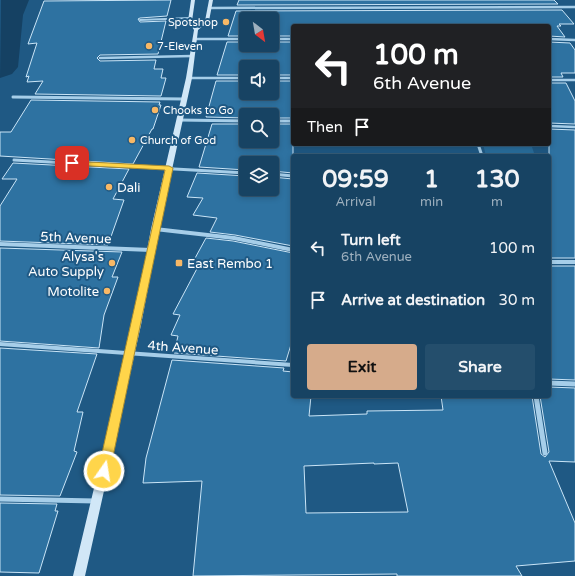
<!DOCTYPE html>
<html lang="en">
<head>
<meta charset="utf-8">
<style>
  :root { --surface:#174363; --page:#244e6c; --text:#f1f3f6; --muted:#9eb0be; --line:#365c78; --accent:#d6ab8b }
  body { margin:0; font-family:"Varela Round",sans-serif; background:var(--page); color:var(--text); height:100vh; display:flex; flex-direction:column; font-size:15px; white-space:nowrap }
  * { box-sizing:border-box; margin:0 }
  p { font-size:13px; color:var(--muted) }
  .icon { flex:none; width:22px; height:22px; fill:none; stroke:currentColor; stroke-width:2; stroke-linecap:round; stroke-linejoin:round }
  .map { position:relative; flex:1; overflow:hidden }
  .panel { position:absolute; left:291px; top:154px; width:260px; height:244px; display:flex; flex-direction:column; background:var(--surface); border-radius:4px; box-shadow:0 2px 6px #0003,0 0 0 1px var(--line) }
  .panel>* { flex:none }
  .guide { position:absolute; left:291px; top:24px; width:260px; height:122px; border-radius:4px; box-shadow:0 2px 6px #0003,0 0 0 1px var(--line); background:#202124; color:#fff; overflow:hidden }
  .needle { width:26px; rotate:149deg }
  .buttons { position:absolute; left:239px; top:12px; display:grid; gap:8px }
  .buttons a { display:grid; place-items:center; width:40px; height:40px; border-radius:4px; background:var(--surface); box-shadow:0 2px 6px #0003,0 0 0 1px var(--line); font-size:20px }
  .pin { position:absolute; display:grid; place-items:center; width:34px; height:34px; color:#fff; margin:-17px; border-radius:8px; box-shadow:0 2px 6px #0006 }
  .me { position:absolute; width:44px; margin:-22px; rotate:13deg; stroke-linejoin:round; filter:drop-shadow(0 0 3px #0008) }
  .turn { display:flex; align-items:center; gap:14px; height:84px; padding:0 16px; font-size:18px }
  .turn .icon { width:52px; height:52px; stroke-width:2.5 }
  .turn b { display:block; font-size:28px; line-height:34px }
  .then { display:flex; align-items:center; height:38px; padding:0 16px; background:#0003; gap:8px; font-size:15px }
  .eta { display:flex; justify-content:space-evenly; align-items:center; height:68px; text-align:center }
  .eta b { font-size:24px; font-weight:700; line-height:28px }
  .cta { display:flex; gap:8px; margin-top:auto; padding:8px 16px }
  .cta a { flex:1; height:46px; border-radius:4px; background:var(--accent); color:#111; font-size:16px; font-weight:700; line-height:46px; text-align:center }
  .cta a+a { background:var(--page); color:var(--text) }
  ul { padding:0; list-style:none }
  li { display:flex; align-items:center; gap:12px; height:52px; padding:0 16px }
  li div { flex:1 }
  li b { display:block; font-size:15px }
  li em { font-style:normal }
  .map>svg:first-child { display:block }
  .green { fill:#296d9c }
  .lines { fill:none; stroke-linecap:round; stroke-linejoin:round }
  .river { fill:#154163; fill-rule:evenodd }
  .building { fill:#2e72a1; stroke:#cae5f7; fill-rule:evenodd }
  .lane-far1 { stroke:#a6cee9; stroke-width:2 }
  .lane { stroke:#a6cee9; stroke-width:2.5 }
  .street-far3 { stroke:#a6cee9; stroke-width:2.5 }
  .street-far2 { stroke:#a6cee9; stroke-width:3 }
  .street-far1 { stroke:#a6cee9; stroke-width:4 }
  .street { stroke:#a6cee9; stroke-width:5 }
  .secondary { fill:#d1e7f7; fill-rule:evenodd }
  .route { fill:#ffd54a; stroke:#a68a30 }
  .poi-dot { fill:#f8b866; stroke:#1f5984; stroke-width:1.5 }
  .labels { text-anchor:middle; stroke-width:4; stroke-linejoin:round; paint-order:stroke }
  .far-poi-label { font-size:11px; fill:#fff; stroke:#1f5984; text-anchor:start }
  .poi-label { font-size:13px; fill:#fff; stroke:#1f5984; text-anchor:start }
  .street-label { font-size:13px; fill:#fff; stroke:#1f5984 }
</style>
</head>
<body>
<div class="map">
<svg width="575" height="576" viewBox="0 0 575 576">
  <rect width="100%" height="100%" fill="#1f5984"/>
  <polygon class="green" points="483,144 531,144 535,156 486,156"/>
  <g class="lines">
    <polygon class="river" points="1,0 29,0 23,15 18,67 12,74 0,78"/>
  </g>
  <g class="building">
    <polygon points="171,0 167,16 140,18 138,19 140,22 166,21 158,54 100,55 97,58 100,61 156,60 154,69 163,69 161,78 166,78 161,96 35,94 43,81 27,82 29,76 26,77 37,43 28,44 44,1"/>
    <polygon points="239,0 554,0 558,4 237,5"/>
    <polygon points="562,10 574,24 559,24 561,26 557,26 565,37 549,36 549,26 293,26 293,36 272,36 272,19 246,19 246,36 228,36 236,11"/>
    <polygon points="227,42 246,42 246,45 272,45 272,42 293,42 293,75 272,75 272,67 246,67 246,75 217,75"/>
    <polygon points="549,42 570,43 575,50 575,73 561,73 563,77 549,77"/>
    <polygon points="216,81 246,81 246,93 272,93 272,81 293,81 293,118 272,118 272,115 246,115 246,118 206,117"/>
    <polygon points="549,83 566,83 575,101 575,124 549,123"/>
    <polygon points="31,100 160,102 159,105 161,105 153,129 152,129 133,164 0,156 0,132 11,132"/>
    <polygon points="212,124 246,124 246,141 272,141 272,124 293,124 293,173 272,171 272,163 246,163 246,170 199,167"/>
    <polygon points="549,129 575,130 575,258 549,258"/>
    <polygon points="13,163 129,169 113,199 124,200 108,245 0,241 0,206 17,179 2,179"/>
    <polygon points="197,173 246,176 246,189 272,189 272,177 293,179 293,246 235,235 210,232 217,218 193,215 203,198 187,197"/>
    <polygon points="206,238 233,241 293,253 293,338 286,361 174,353 178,336 171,335 180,315 173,314 201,261 194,260"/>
    <polygon points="0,248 122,252 112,277 118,277 104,315 99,348 0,341"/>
    <polygon points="549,266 575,266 575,380 549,379"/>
    <polygon points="0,348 97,354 77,412 83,412 74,451 77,452 60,496 0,495"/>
    <path d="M172 360 284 368 283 371 293 372V396H311L309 416 367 414V411L443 410 441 396H532L541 454 545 457 549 452 540 396H549V387L575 388V462L549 461 575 523V561L516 566 522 576H397V574L193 576 202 481 143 483 146 458ZM374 463V464L398 463 408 512 306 513 304 466Z"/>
    <polygon points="0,503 57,504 55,511 58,511 39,573 0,572"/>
  </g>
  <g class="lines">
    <polyline class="lane-far1" points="140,20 190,18"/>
    <polyline class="lane" points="549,126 575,127"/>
    <g class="street-far3">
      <polyline points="209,8 575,7"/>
      <polyline points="195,39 246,39"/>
      <polyline points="272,39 293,39"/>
      <polyline points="549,39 575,40"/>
      <polyline points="100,58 192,56"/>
      <polyline points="189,78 246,78"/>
      <polyline points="272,78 293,78"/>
      <polyline points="549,80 575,80"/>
    </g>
    <g class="street-far2">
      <polyline points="13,97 184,99"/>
      <polyline points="179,120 246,121"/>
      <polyline points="272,121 293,121"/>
      <polyline points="478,144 482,156"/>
      <polyline points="14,160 246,173"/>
      <polyline points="272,174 293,176"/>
    </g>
    <g class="street-far1">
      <polyline points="155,229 234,238 293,250"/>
      <polyline points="0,244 151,250"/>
      <polyline points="549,262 575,262"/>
      <polyline points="0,344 293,365"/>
    </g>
    <g class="street">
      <polyline points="549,383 575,384"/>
      <polyline points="536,396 545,453"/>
      <polyline points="0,499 95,501"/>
    </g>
    <polygon class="secondary" points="191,0 195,0 192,21 196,27 205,21 209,0 213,0 209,21 198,30 192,78 159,229 141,325 85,576 73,576 133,325 151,229 186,78 194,30 188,21"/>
  </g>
  <polygon class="route" points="69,161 169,166 173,168 110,471 108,474 104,476 100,474 98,471 165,170 72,165 69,164"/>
  <g class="poi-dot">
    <circle cx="226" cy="22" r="4"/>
    <circle cx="149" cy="46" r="4"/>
    <circle cx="155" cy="110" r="4"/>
    <circle cx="132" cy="140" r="4"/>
    <circle cx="109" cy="187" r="4"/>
    <circle cx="112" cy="263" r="4"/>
    <rect x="175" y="259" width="8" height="8" rx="2"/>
    <circle cx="107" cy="291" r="4"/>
  </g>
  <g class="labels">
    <g class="far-poi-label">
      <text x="218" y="26" text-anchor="end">Spotshop</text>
      <text x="157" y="50">7-Eleven</text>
      <text x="163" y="114">Chooks to Go</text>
      <text x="140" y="144">Church of God</text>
    </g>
    <g class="poi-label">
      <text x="117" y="192">Dali</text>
      <text x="104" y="261" text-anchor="end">Alysa's<tspan x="104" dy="15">Auto Supply</tspan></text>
      <text x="187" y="268">East Rembo 1</text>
      <text x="99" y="296" text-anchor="end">Motolite</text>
    </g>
    <g class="street-label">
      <text transform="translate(76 237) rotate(2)" y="5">5th Avenue</text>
      <text transform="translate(183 347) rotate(4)" y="5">4th Avenue</text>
    </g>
  </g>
</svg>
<div class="buttons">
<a><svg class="needle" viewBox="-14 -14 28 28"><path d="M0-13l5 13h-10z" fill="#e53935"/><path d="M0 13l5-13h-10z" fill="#9eb0be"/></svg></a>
<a><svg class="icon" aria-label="sound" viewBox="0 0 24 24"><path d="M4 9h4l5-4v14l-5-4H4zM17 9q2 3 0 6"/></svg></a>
<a><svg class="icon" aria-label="search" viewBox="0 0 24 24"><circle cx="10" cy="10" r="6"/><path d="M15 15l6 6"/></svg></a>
<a><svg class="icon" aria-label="layers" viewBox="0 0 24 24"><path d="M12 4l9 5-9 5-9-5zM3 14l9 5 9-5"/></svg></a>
</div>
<div class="pin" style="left:72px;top:163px;background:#d93025"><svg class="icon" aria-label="arrive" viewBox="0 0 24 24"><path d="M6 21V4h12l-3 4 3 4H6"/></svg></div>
<svg class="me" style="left:104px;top:471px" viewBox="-20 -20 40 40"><circle r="17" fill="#ffd54a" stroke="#fff" stroke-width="3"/><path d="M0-11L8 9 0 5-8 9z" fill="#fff"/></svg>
<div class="guide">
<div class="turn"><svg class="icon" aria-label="left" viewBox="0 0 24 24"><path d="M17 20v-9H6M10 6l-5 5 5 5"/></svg><div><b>100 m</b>6th Avenue</div></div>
<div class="then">Then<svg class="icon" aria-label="arrive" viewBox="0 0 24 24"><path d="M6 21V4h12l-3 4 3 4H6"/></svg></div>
</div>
<section class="panel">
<div class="eta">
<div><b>09:59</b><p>Arrival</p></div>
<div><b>1</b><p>min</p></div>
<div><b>130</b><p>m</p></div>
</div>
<ul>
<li><svg class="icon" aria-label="left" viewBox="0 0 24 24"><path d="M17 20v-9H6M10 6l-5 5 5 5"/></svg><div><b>Turn left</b><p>6th Avenue</p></div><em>100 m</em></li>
<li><svg class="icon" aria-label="arrive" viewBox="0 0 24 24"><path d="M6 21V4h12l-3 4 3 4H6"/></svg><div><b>Arrive at destination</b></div><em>30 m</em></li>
</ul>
<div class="cta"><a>Exit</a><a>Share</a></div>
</section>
</div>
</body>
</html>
